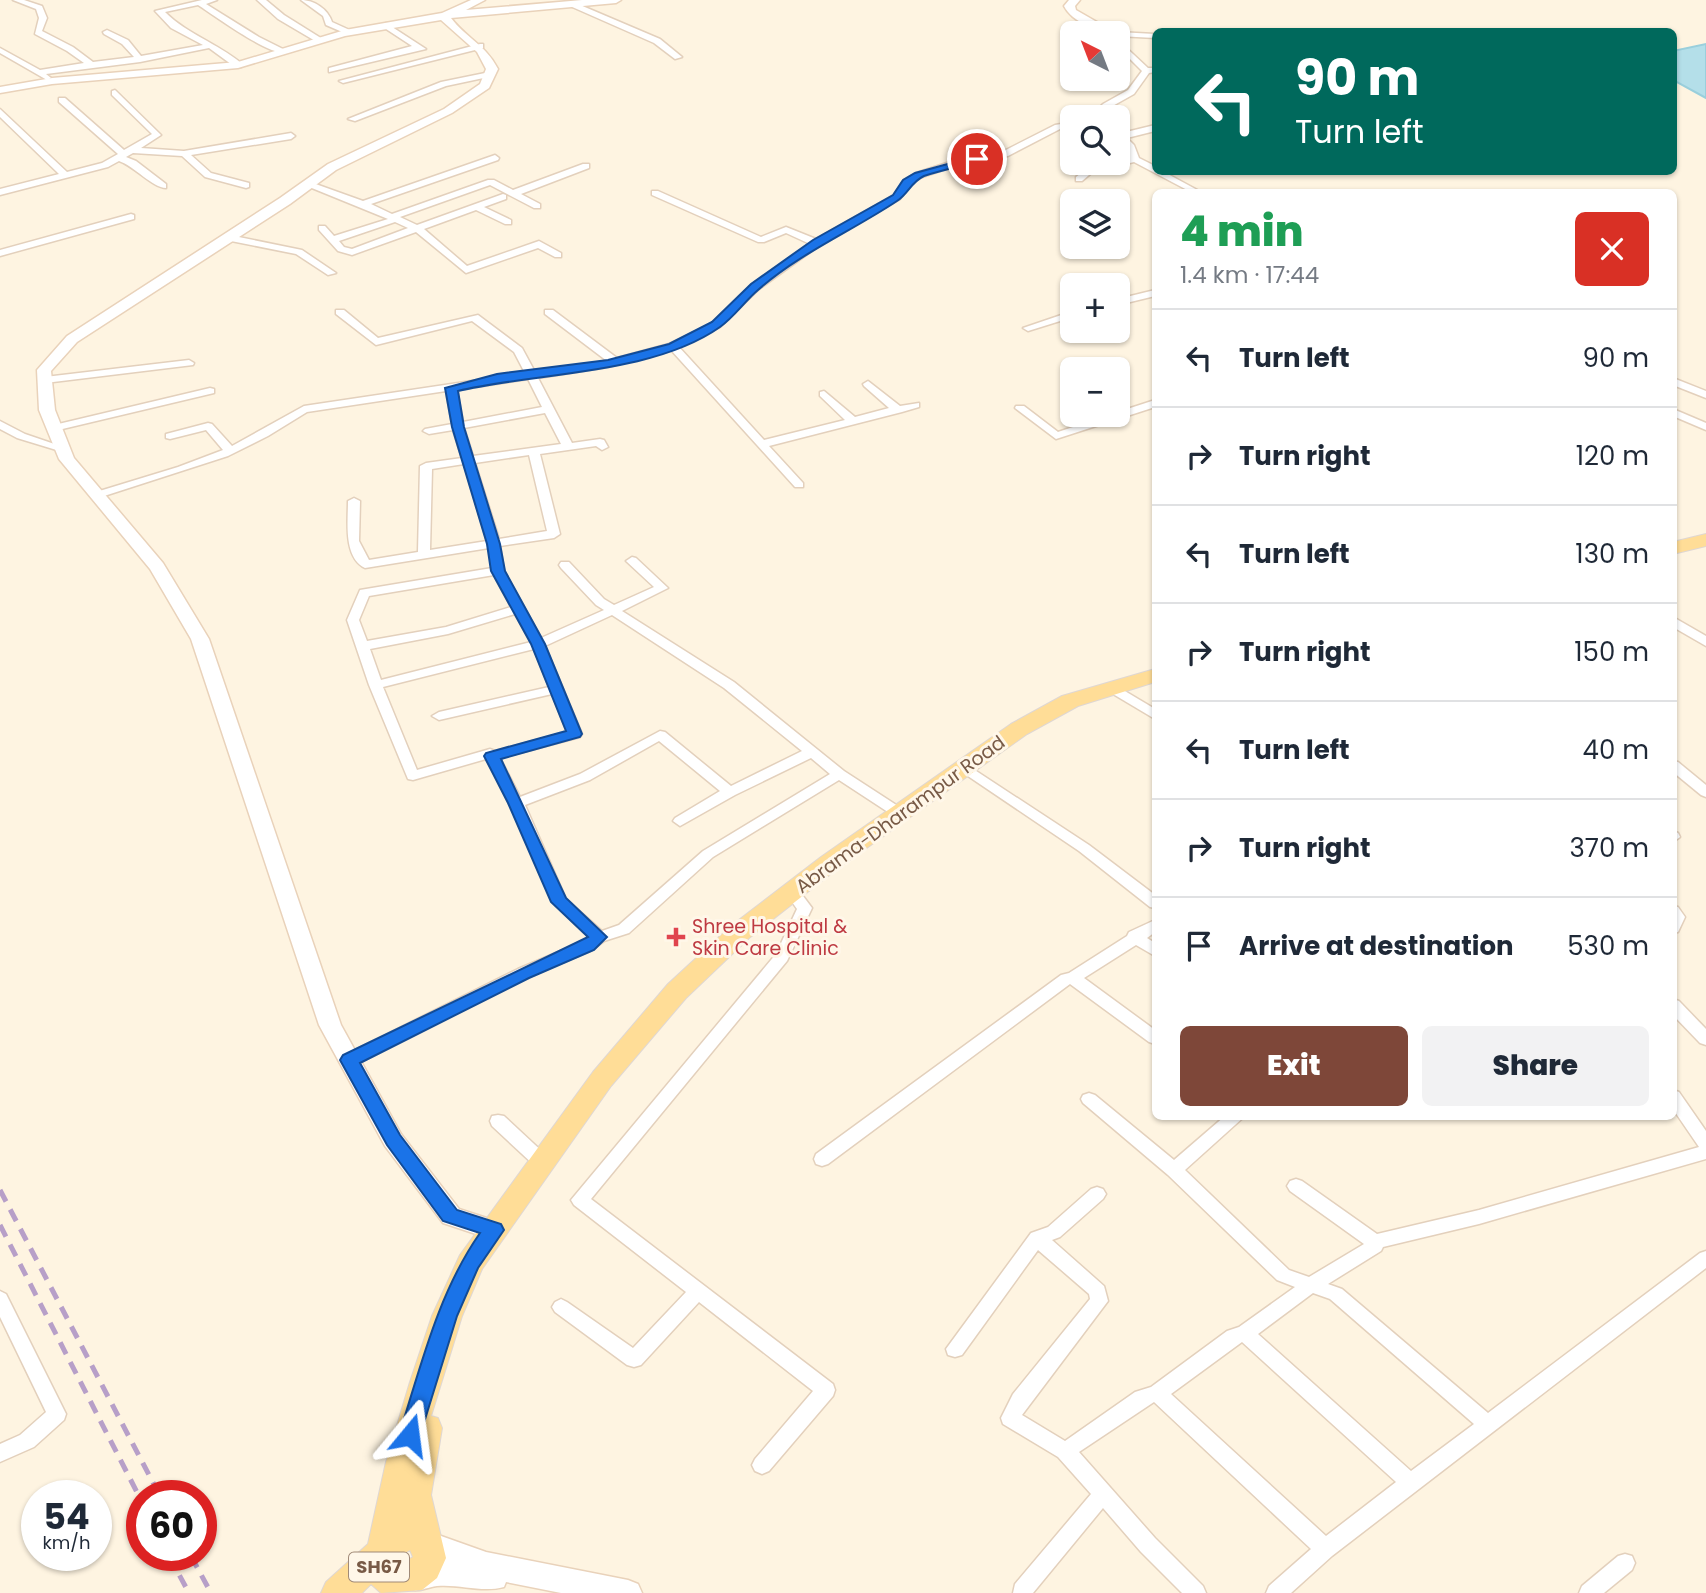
<!DOCTYPE html>
<html lang="en">
<head>
<meta charset="utf-8">
<style>
  :root { --surface:#fff; --page:#f2f2f3; --text:#1f2937; --muted:#747a83; --line:#e0e1e3; --accent:#7e4739 }
  body { margin:0; font-family:Poppins,sans-serif; background:var(--page); color:var(--text); height:100vh; display:flex; flex-direction:column; font-size:26px; white-space:nowrap }
  * { box-sizing:border-box; margin:0 }
  p { font-size:23px; color:var(--muted) }
  .icon { flex:none; width:38px; height:38px; fill:none; stroke:currentColor; stroke-width:2; stroke-linecap:round; stroke-linejoin:round }
  .map { position:relative; flex:1; overflow:hidden }
  .panel { position:absolute; left:1152px; top:189px; width:525px; height:931px; display:flex; flex-direction:column; background:var(--surface); border-radius:10px; box-shadow:0 2px 5px #0004 }
  .panel>* { flex:none }
  .guide { position:absolute; left:1152px; top:28px; width:525px; height:147px; border-radius:10px; box-shadow:0 2px 5px #0004; background:#00695c; color:#fff; overflow:hidden }
  .needle { width:46px; rotate:318deg }
  .fabs { position:absolute; left:1060px; top:21px; display:grid; gap:14px }
  .fabs a { display:grid; place-items:center; width:70px; height:70px; border-radius:10px; background:var(--surface); box-shadow:0 2px 5px #0004; font-size:35px }
  .speed { position:absolute; left:21px; top:1480px; display:flex; gap:14px; font-size:35px; font-weight:700; text-align:center }
  .speed>* { display:grid; place-content:center; width:91px; height:91px; border-radius:50%; background:var(--surface); box-shadow:0 2px 5px #0004; line-height:1 }
  .speed small { font-size:18px; font-weight:400 }
  .speed .limit { border:10px solid #d22; background:#fff; color:#111 }
  .pin { position:absolute; display:grid; place-items:center; width:60px; height:60px; color:#fff; margin:-30px; border:4px solid #fff; border-radius:50%; box-shadow:0 2px 7px #0007 }
  .me { position:absolute; width:77px; margin:-38px; rotate:16deg; stroke-linejoin:round; filter:drop-shadow(0 0 5px #0008) }
  .turn { display:flex; align-items:center; gap:24px; height:147px; padding:0 28px; font-size:32px }
  .turn .icon { width:91px; height:91px; stroke-width:2.5 }
  .turn b { display:block; font-size:49px; line-height:60px }
  .round { display:grid; place-items:center; flex:none; width:74px; height:74px; border-radius:10px; background:var(--page) }
  .head { display:flex; align-items:center; justify-content:space-between; height:119px; padding:0 28px }
  h1 { font-size:42px; font-weight:800; line-height:52px; color:#1e9e55 }
  .button { display:flex; gap:14px; margin-top:auto; padding:14px 28px }
  .button a { flex:1; height:80px; border-radius:10px; background:var(--accent); color:#fff; font-size:28px; font-weight:800; line-height:80px; text-align:center }
  .button a+a { background:var(--page); color:var(--text) }
  ul { padding:0; list-style:none }
  li { display:flex; align-items:center; gap:21px; height:98px; padding:0 28px; border-top:2px solid var(--line) }
  li div { flex:1 }
  li b { display:block; font-size:26px }
  li em { font-style:normal }
  .map>svg:first-child { display:block }
  .water { fill:#b4dfe9; stroke:#9acfdc; stroke-width:2 }
  .lines { fill:none; stroke-linecap:round; stroke-linejoin:round }
  .street-casing { stroke:#e3d0bc; stroke-width:3 }
  .secondary-casing { stroke:#e9d2ba; stroke-width:3 }
  .primary-casing { stroke:#dfd7d3; stroke-width:2 }
  .street { fill:#fff; fill-rule:evenodd }
  .secondary { fill:#fff; fill-rule:evenodd }
  .primary { fill:#ffdd97; fill-rule:evenodd }
  .rail { stroke:#b79fc8; stroke-width:5; stroke-dasharray:13 9; stroke-linecap:butt }
  .route { fill:#1a73e8; stroke:#114b97; stroke-width:2 }
  .health-dot { fill:#e0444e; stroke:#fff7e9; stroke-width:2.5 }
  .labels { text-anchor:middle; stroke-width:6; stroke-linejoin:round; paint-order:stroke }
  .shield { fill:#fff7e9; stroke:#a08977; stroke-width:2 }
  .shield-label { font-size:18px; font-weight:bold; fill:#785a46 }
  .street-label { font-size:19px; fill:#785a46; stroke:#fff7e9 }
  .health-label { font-size:19px; fill:#be3a42; stroke:#fff7e9; text-anchor:start }
</style>
</head>
<body>
<div class="map">
<svg width="1706" height="1593" viewBox="0 0 1706 1593">
  <rect width="100%" height="100%" fill="#fef4e1"/>
  <polygon class="water" points="1706,44 1706,98 1673,80 1673,51"/>
  <g class="lines">
    <defs>
      <g id="street">
        <path d="M13 0H24L42 6 47 18 42 31 73 47 93 62 134 57 122 44 104 34 103 32 107 30 128 40 141 56 203 45 171 28 155 11 202 0H217L206 4 259 37 289 52C274 60 214 15 198 5L165 12C187 34 217 43 241 63V67H235L209 48 140 62 46 74 51 78 47 80 0 53V48L40 70 84 63 67 51 35 34 39 18 36 9Z"/>
        <polygon points="257,0 266,0 284,15 324,40 317,42 278,19"/>
        <path d="M301 0C314 0 328 9 332 22L354 32 347 34 326 25 323 16Z"/>
        <polygon points="573,2 660,39 682,57 675,59 654,43 570,6 569,4"/>
        <polygon points="386,23 426,49 329,72 329,68 412,46 383,27 382,25"/>
        <polygon points="1118,32 1155,34 1155,38 1118,36 1118,33 1115,33"/>
        <polygon points="1118,40 1148,68 1155,68 1155,72 1149,73 1134,94 1109,108 1099,117 1090,117 1103,104 1128,90 1142,71 1118,47"/>
        <polygon points="480,44 483,44 483,48 343,83 339,81"/>
        <polygon points="490,72 494,74 493,76 446,86 355,121 348,119 441,82"/>
        <path d="M115 90 161 135 141 148 184 151 291 133 295 136 291 139 191 155 211 173 249 183V187L246 188 205 177 182 156 133 153 126 157 136 161 166 184V188C153 188 134 166 119 161L108 167 0 195V189L59 174 0 117V109L67 172 102 163 118 154 59 102V98H65L124 150 152 134 112 95V91Z"/>
        <path d="M1073 122V128L1060 129 1008 156 955 166 922 177 910 184 900 199 820 245 759 289 720 327 679 347 764 440 845 420 820 396V392L824 391 855 417 889 408 864 386 863 384 868 381 900 406 919 403V407L902 412 769 446 803 483V487H795L671 350 608 367 538 378 572 443 600 439 604 440 608 447 602 450 596 446 540 454 560 534 554 538 500 546 504 571 541 638 604 610 596 605 561 568 559 565 561 562H569L604 599 614 605 654 587 626 561 632 557 636 558 668 588 622 611 734 682 844 771 904 810 906 813 904 816H894L839 780 713 857 629 933 604 941 592 950 528 977 355 1064 349 1066 343 1064 341 1060 343 1056 518 969 582 942 589 937 553 902 510 803 486 759 413 780 408 779 369 685 347 620 360 590 492 568 489 548 365 568C343 557 348 521 348 501L354 498 360 501 359 541 369 560 418 552 420 466 426 463 462 458 453 430 429 434 423 431 425 429 452 424 446 391 307 412 268 436 228 456 101 497H93V493L178 467 223 450 206 430 170 439 166 438V434L208 423 212 424 232 446 304 406 525 373 514 352 472 321 376 345 336 314V310H344L378 338 478 315 522 348 535 372 607 361 545 314V310H553L617 358 669 344 712 323 751 285 810 244 786 233 764 242H758L652 195V191H658L761 237 786 227 816 239 894 195 904 180 916 173 953 161 1002 152 1055 125ZM528 379 542 407 463 422 457 390ZM545 413 561 444 473 456 464 428ZM529 455 547 531 499 539 475 463ZM464 464 487 541 430 550 432 469ZM494 575 511 607 446 627 367 641 359 620 369 596ZM515 614 531 642 381 680 370 649 448 634ZM612 615 724 688 802 751 731 786 665 732 660 731 580 774 520 797 500 758 580 737 582 734 545 646ZM534 649 549 687 439 712 432 716 439 720 552 694 567 732 495 751 490 749 417 770 383 687ZM659 741 720 791 675 818 673 821 680 826 735 795 811 758 830 774 703 851 619 925 602 931 566 899 525 805 590 780Z"/>
        <polygon points="1155,125 1155,131 1127,138 1134,145 1139,158 1155,166 1155,172 1164,172 1201,192 1191,192 1134,162 1118,166 1114,163 1130,157 1126,146 1118,140 1118,134"/>
        <path d="M495 155 499 158 498 160 371 204 392 214 488 180H494L513 190 583 164H589V168L521 194 540 204V208H534L490 185 400 217 417 225 503 194 506 195V199L484 207 511 220V224H505L476 210 424 229 467 266 539 241 561 253V257H555L538 248 466 273 416 232 352 255 338 251 319 230V226H325L334 236 388 219 302 184 310 182 363 201ZM395 222 408 228 352 249 344 247 339 241Z"/>
        <polygon points="1094,163 1103,163 1082,181 1076,181 1076,177"/>
        <polygon points="131,214 134,215 134,219 0,256 0,250"/>
        <polygon points="229,235 302,250 336,273 328,275 296,254 226,240 224,238"/>
        <polygon points="1155,290 1155,296 1118,305 1118,299"/>
        <polygon points="1073,311 1073,317 1028,331 1023,328"/>
        <polygon points="189,360 194,363 193,365 45,383 40,380 45,377"/>
        <polygon points="1673,378 1706,391 1706,398 1673,385"/>
        <polygon points="210,388 214,389 214,393 54,431 48,428 50,426"/>
        <polygon points="1155,400 1155,407 1056,439 1015,408 1016,406 1024,406 1058,432 1109,415 1118,415 1118,412"/>
        <polygon points="1673,409 1706,423 1706,430 1673,416"/>
        <polygon points="0,421 25,434 69,449 63,452 17,438 0,429"/>
        <polygon points="1673,617 1706,636 1706,646 1673,627"/>
        <polygon points="1113,684 1155,709 1155,719 1108,691 1106,688"/>
        <polygon points="1673,761 1678,762 1706,785 1706,797 1701,795 1673,772"/>
        <polygon points="964,763 1089,845 1155,895 1155,908 1150,907 1079,851 959,770 957,767 959,764"/>
        <polygon points="1673,831 1678,833 1680,837 1673,842"/>
        <polygon points="792,887 797,888 812,908 787,961 591,1199 833,1384 835,1390 833,1396 769,1471 762,1474 755,1471 752,1465 755,1459 813,1391 699,1302 641,1365 634,1367 627,1365 555,1312 552,1307 555,1302 561,1299 567,1302 633,1348 686,1292 574,1205 571,1200 776,954 797,909 785,892"/>
        <polygon points="1673,906 1678,907 1685,917 1678,932 1673,933"/>
        <polygon points="1155,920 1155,932 1147,938 1155,943 1155,956 1136,945 1084,978 1155,1030 1155,1044 1149,1042 1070,984 828,1164 822,1166 816,1164 814,1159 816,1154 1061,975 1069,973 1127,936 1129,932"/>
        <polygon points="1673,999 1679,1001 1706,1029 1706,1045 1700,1043 1673,1015"/>
        <path d="M1673 1090 1679 1092 1706 1131V1159L1479 1224 1383 1247 1381 1251 1328 1284 1342 1289 1488 1413 1700 1253 1706 1251V1268L1332 1556 1291 1593H1266L1269 1586 1311 1549 1154 1402 1079 1452 1155 1538 1203 1586 1206 1593H1182L1141 1552 1103 1508 1033 1593H1013L1015 1584 1091 1494 1058 1457 1003 1424 1001 1418 1013 1394 1090 1299 1089 1294 1038 1250 962 1355 955 1357 948 1355 946 1349 1031 1233 1048 1227 1091 1189 1097 1187 1103 1189 1106 1194 1103 1199 1060 1237 1052 1240 1104 1286 1108 1301 1022 1415 1065 1441 1135 1392 1151 1387 1227 1331 1239 1327 1295 1287 1277 1280 1168 1175 1083 1103 1081 1099 1083 1095 1089 1093 1095 1095 1174 1160 1225 1116H1245L1185 1170 1289 1270 1309 1277 1364 1244 1290 1191 1287 1186 1290 1181 1296 1179 1302 1181 1377 1234 1479 1210 1699 1147 1673 1109ZM1313 1293 1330 1299 1474 1424 1411 1471 1258 1334ZM1242 1342 1396 1482 1326 1536 1171 1394Z"/>
        <polygon points="498,1115 504,1116 547,1156 549,1161 547,1166 541,1168 535,1166 492,1126 490,1121 492,1116"/>
        <polygon points="0,1291 6,1294 66,1414 64,1420 34,1447 0,1462 0,1444 20,1435 46,1412 0,1317"/>
        <polygon points="1625,1554 1632,1556 1635,1563 1632,1570 1604,1593 1579,1593 1582,1586 1618,1556"/>
      </g>
      <g id="secondary">
        <path d="M471 0H485L466 10 582 0H621L616 3 451 18C466 38 486 45 498 69L489 88 452 113 336 170 290 204 77 342 51 371 55 410 74 458 163 563 209 639 341 1025 401 1134 459 1209 502 1223 506 1230 502 1237 494 1240 443 1223 385 1146 319 1025 191 639 150 569 59 459 39 410 37 370 67 336 280 198 328 164 444 109 480 84 486 69 477 52 441 20 345 36 238 68 52 84 0 93V87L52 78 238 62 345 30 442 13Z"/>
        <path d="M1069 0H1080L1075 6 1076 10 1116 33C1099 33 1072 22 1064 6Z"/>
        <path d="M427 1531 486 1552 628 1580 638 1584 642 1593H561L506 1582 504 1587C482 1593 460 1584 437 1586 424 1588 418 1593 405 1588L401 1579 405 1570 437 1560 417 1553 413 1544 417 1535Z"/>
      </g>
      <g id="primary">
        <polygon points="1706,534 1706,546 1673,554 1673,542"/>
        <path d="M1155 669V682L1078 706 1027 734 837 869 749 938 686 998 611 1086 482 1269 462 1316 431 1416 438 1418 442 1428 431 1495 446 1558 437 1578 422 1590 381 1593 371 1584 362 1593H321L326 1582 368 1544 386 1462 410 1382 432 1316 460 1255 593 1072 668 984 731 926 821 857 1011 724 1062 696ZM410 1550 413 1557 398 1566 396 1558Z"/>
      </g>
    </defs>
    <use href="#street" class="street-casing"/>
    <use href="#secondary" class="secondary-casing"/>
    <use href="#primary" class="primary-casing"/>
    <use href="#street" class="street"/>
    <use href="#secondary" class="secondary"/>
    <use href="#primary" class="primary"/>
    <g class="rail">
      <polyline points="0,1190 160,1496"/>
      <polyline points="0,1225 142,1502"/>
      <polyline points="169,1556 189,1593"/>
      <polyline points="191,1556 211,1593"/>
    </g>
  </g>
  <path class="route" d="M977 156 981 161C962 166 942 170 924 176 911 182 908 194 897 201 852 231 800 253 758 290 745 301 734 317 720 327 652 375 537 372 458 391L464 427 500 544 505 571 545 644 582 734 580 737 501 759 566 898 607 937 594 950 529 978 360 1063 400 1135 457 1210 501 1224 504 1230 478 1268 457 1316 418 1442 410 1445 402 1442 399 1435C421 1366 438 1293 480 1233L443 1221 387 1145 340 1060 343 1055 588 937 551 902 508 803 484 756 486 753 566 731 531 644 491 571 487 544 452 427 445 388 497 374 608 360 669 344 712 322 751 284 813 240 893 195 903 180 915 173Z"/>
  <path class="health-dot" d="M672.5 926.5h7v7h7v7h-7v7h-7v-7h-7v-7h7z"/>
  <g class="labels">
    <rect class="shield" x="349" y="1552.5" width="60" height="29" rx="5"/>
    <g class="shield-label">
      <text x="379" y="1573">SH67</text>
    </g>
    <g class="street-label">
      <text transform="translate(900 814) rotate(-36)" y="7">Abrama-Dharampur Road</text>
    </g>
    <g class="health-label">
      <text x="692" y="933">Shree Hospital &amp;<tspan x="692" dy="22">Skin Care Clinic</tspan></text>
    </g>
  </g>
</svg>
<div class="fabs">
<a><svg class="needle" viewBox="-14 -14 28 28"><path d="M0-13l5 13h-10z" fill="#e53935"/><path d="M0 13l5-13h-10z" fill="#747a83"/></svg></a>
<a><svg class="icon" aria-label="search" viewBox="0 0 24 24"><circle cx="10" cy="10" r="6"/><path d="M15 15l6 6"/></svg></a>
<a><svg class="icon" aria-label="layers" viewBox="0 0 24 24"><path d="M12 4l9 5-9 5-9-5zM3 14l9 5 9-5"/></svg></a>
<a>+</a>
<a>−</a>
</div>
<div class="speed"><div>54<small>km/h</small></div><div class="limit">60</div></div>
<div class="pin" style="left:977px;top:159px;background:#d93025"><svg class="icon" aria-label="arrive" viewBox="0 0 24 24"><path d="M6 21V4h12l-3 4 3 4H6"/></svg></div>
<svg class="me" style="left:410px;top:1435px" viewBox="-20 -20 40 40"><path d="M0-17L14 15 0 8-14 15z" fill="#1a73e8" stroke="#fff" stroke-width="4"/></svg>
<div class="guide">
<div class="turn"><svg class="icon" aria-label="left" viewBox="0 0 24 24"><path d="M17 20v-9H6M10 6l-5 5 5 5"/></svg><div><b>90 m</b>Turn left</div></div>
</div>
<section class="panel">
<div class="head"><div><h1>4 min</h1><p>1.4 km · 17:44</p></div><a class="round" style="background:#d93025;color:#fff"><svg class="icon" aria-label="close" viewBox="0 0 24 24"><path d="M6 6l12 12M18 6L6 18"/></svg></a></div>
<ul>
<li><svg class="icon" aria-label="left" viewBox="0 0 24 24"><path d="M17 20v-9H6M10 6l-5 5 5 5"/></svg><div><b>Turn left</b></div><em>90 m</em></li>
<li><svg class="icon" aria-label="right" viewBox="0 0 24 24"><path d="M7 20v-9h11M14 6l5 5-5 5"/></svg><div><b>Turn right</b></div><em>120 m</em></li>
<li><svg class="icon" aria-label="left" viewBox="0 0 24 24"><path d="M17 20v-9H6M10 6l-5 5 5 5"/></svg><div><b>Turn left</b></div><em>130 m</em></li>
<li><svg class="icon" aria-label="right" viewBox="0 0 24 24"><path d="M7 20v-9h11M14 6l5 5-5 5"/></svg><div><b>Turn right</b></div><em>150 m</em></li>
<li><svg class="icon" aria-label="left" viewBox="0 0 24 24"><path d="M17 20v-9H6M10 6l-5 5 5 5"/></svg><div><b>Turn left</b></div><em>40 m</em></li>
<li><svg class="icon" aria-label="right" viewBox="0 0 24 24"><path d="M7 20v-9h11M14 6l5 5-5 5"/></svg><div><b>Turn right</b></div><em>370 m</em></li>
<li><svg class="icon" aria-label="arrive" viewBox="0 0 24 24"><path d="M6 21V4h12l-3 4 3 4H6"/></svg><div><b>Arrive at destination</b></div><em>530 m</em></li>
</ul>
<div class="button"><a>Exit</a><a>Share</a></div>
</section>
</div>
</body>
</html>
